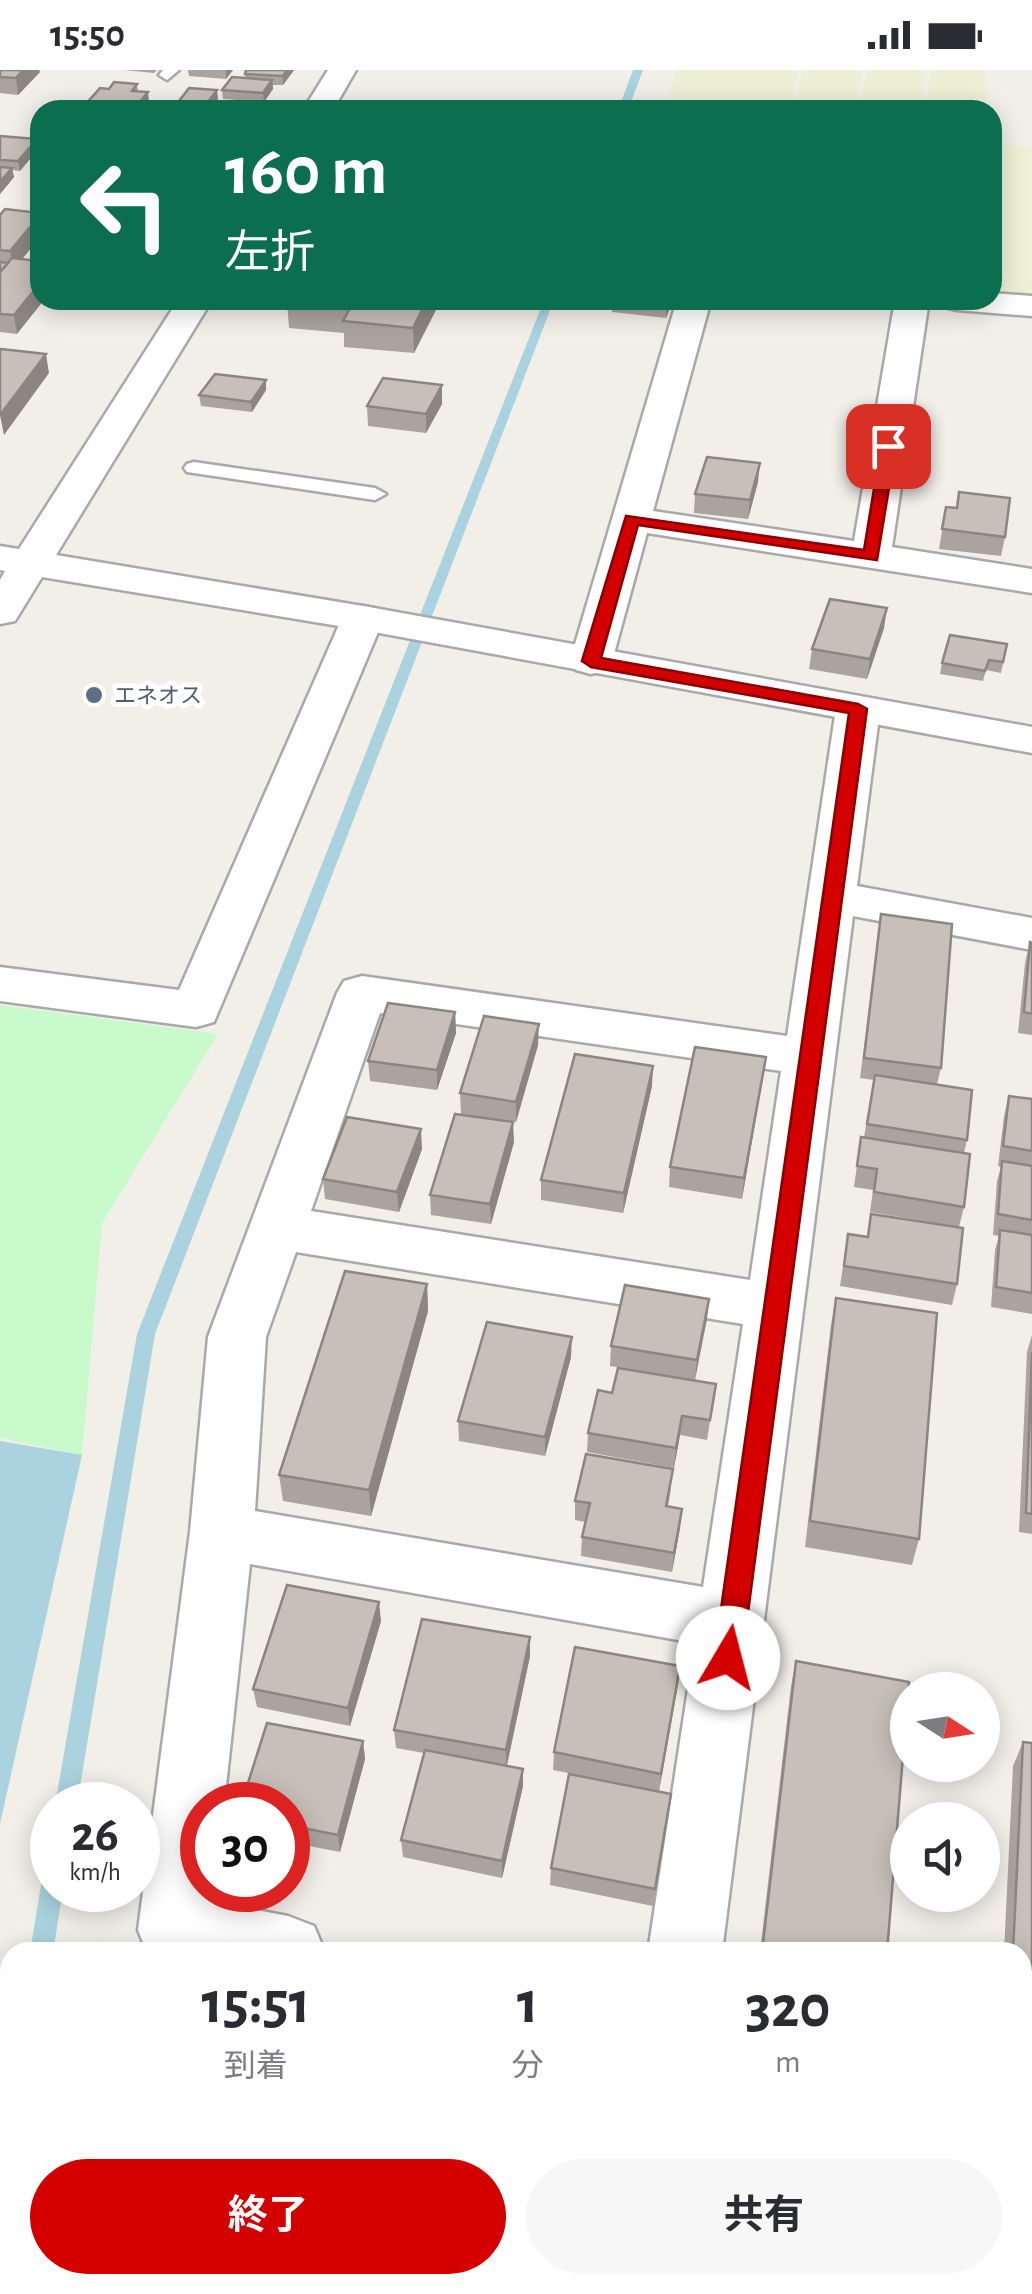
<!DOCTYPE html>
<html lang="ja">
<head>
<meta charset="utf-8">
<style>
  :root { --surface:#fff; --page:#f7f7f7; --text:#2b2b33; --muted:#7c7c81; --accent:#d40000 }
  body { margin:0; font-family:"Alegreya Sans","Noto Sans JP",sans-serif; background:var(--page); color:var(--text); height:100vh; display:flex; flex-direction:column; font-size:38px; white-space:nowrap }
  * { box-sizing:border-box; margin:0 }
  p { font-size:32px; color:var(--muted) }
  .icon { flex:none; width:55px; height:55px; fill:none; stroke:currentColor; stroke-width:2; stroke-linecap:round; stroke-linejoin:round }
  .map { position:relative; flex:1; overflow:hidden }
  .panel { position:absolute; left:0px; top:1872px; width:1032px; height:352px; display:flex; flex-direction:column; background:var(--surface); border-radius:30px 30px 0 0; box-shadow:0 5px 25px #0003 }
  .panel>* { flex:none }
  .guide { position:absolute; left:30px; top:30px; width:972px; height:210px; border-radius:30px; box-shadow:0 5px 25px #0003; background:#0b6e4f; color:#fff; overflow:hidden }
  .needle { width:65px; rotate:102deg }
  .buttons { position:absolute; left:890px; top:1602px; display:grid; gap:20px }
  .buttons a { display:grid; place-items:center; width:110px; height:110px; border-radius:50%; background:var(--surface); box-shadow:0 5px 25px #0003; font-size:50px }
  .speed { position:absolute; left:30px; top:1712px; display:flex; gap:20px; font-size:50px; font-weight:700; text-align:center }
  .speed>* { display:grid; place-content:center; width:130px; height:130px; border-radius:50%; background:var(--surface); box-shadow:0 5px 25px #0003; line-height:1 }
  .speed small { font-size:25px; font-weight:400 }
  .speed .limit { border:15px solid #d22; background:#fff; color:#111 }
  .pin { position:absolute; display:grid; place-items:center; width:85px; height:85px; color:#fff; margin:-42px; border-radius:20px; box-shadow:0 5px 15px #0006 }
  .me { position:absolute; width:110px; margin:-55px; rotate:8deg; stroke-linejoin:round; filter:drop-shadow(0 0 8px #0008) }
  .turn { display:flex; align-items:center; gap:35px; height:210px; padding:0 30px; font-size:45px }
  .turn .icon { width:130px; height:130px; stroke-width:2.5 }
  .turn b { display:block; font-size:70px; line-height:85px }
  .eta { display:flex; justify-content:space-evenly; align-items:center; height:170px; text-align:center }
  .eta b { font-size:60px; font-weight:700; line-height:70px }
  .primary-button { display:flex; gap:20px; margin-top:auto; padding:20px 30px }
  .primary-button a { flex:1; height:115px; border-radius:60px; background:var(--accent); color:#fff; font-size:40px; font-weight:700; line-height:115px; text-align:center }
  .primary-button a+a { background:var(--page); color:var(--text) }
  .status { display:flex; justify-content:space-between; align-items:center; height:70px; padding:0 50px; background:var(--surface); direction:ltr }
  .status svg { height:28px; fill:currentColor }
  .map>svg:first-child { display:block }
  .farmland { fill:#eef0d5 }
  .park { fill:#c8facc }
  .water { fill:#aad3df }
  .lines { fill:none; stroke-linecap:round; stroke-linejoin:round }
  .stream { fill:#aad3df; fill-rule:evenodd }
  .service-casing { stroke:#a9a9a9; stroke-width:5 }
  .minor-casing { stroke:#a9a9a9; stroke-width:5 }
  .tertiary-casing { stroke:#a9a9a9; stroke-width:5 }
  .service { fill:#fff; fill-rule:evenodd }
  .minor { fill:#fff; fill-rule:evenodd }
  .tertiary { fill:#fff; fill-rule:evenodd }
  .wall { fill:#aba49e }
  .shaded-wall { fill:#8b8681 }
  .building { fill:#c7bfb8; stroke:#8b8681; stroke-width:2.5 }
  .route { fill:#d40000; stroke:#8a0000; stroke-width:2.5 }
  .service-dot { fill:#5c6f8a; stroke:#fff; stroke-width:4 }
  .labels { text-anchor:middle; stroke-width:10; stroke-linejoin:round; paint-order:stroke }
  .far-service-label { font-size:22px; fill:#4e5e75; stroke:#fff; text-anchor:start }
</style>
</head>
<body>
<div class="status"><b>15:50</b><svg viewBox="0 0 49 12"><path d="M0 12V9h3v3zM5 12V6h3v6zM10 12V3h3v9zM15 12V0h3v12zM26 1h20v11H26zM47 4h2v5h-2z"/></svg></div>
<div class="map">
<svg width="1032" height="2224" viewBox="0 0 1032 2224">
  <rect width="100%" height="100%" fill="#f2efe9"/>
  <g class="farmland">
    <polygon points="677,0 798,0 789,40 664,40"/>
    <polygon points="803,0 862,0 854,40 793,40"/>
    <polygon points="867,0 925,0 920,40 859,40"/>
    <polygon points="931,0 987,0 984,40 926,40"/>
    <polygon points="993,74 1032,77 1032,224 993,221"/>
  </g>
  <polygon class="park" points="0,935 218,964 102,1153 82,1385 0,1368"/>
  <polygon class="water" points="0,1371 82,1385 0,1754"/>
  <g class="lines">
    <g class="stream">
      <polygon points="633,0 643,0 628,40 618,40"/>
      <polygon points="544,230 554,230 155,1264 77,1735 55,1735 137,1264"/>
      <polygon points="52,1804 52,1820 63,1820 53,1882 30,1882 41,1815 44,1807"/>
      <polygon points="10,2053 10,2130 0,2137 0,2059"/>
    </g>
    <defs>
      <g id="service">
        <polygon points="163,0 179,0 167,10 159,5"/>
        <polygon points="194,392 375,418 386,424 375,430 187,402 184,398 187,394"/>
      </g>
      <g id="minor">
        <polygon points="992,223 1032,226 1032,246 957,240 945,237 940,230 992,230"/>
        <polygon points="677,230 711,230 653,441 854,471 895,230 929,230 892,477 1032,499 1032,523 647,463 612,591 606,600 591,604 576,600 570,591"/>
        <polygon points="363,536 378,539 384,548 214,952 196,957 0,931 0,897 179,920 342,548 348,539"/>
        <path d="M858 626 873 630 880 639 857 816 1032 848V880L853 846 722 1882H648L695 1573 250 1494 224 1735H202V1820H215L214 1832 288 1846 314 1856 325 1882H147L138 1860 190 1462 208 1267 337 923 344 911 362 906 787 966 836 639 843 630ZM380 943 781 1001 750 1210 311 1141ZM296 1182 743 1254 703 1517 255 1441 266 1267Z"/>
        <polygon points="1022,1995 1032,1996 1032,2074 1022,2072"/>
      </g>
      <g id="tertiary">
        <polygon points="328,0 356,0 333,40 303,40"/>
        <polygon points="178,230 212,230 56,485 363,536 1032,657 1032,683 363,560 42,507 15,551 0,554 0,510 5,501 0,500 0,476 19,479"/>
      </g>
    </defs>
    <use href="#service" class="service-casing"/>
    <use href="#minor" class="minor-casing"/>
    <use href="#tertiary" class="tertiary-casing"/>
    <use href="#service" class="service"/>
    <use href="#minor" class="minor"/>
    <use href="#tertiary" class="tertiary"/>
  </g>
  <g class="wall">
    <polygon points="0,0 39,0 40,2 18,25 0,23"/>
    <polygon points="124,0 157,0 154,3"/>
    <polygon points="188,0 233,0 226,9 189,6"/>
    <polygon points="294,0 283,15 273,15 273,19 264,32 223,29 222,20 246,8 245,4"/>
    <polygon points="137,14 138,21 149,31 142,40 85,40 85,35 109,19"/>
    <polygon points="0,66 38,79 20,101 12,100 14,107 0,124"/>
    <polygon points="0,145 40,167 22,189 17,264 0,262"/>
    <polygon points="441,230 414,283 344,277 344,263 289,258 287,232"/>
    <polygon points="613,230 673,230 666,248 612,242"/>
    <polygon points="266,310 266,320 252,342 201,336 199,325"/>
    <polygon points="442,315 442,334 426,363 368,356 367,336"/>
    <polygon points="758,412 748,449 694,443 695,424"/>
    <polygon points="946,437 1005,467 1001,486 939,479"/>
    <polygon points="884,558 867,609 809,599 812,579"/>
    <polygon points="1007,574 1001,603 986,600 983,611 940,604 942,593"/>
    <polygon points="881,844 941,998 937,1014 967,1070 964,1083 964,1137 959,1157 870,1142 873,1120 854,1117 861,1067 864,1067 874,1010 860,1008"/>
    <polygon points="1030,872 1032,873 1032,965 1018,963 1025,893"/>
    <polygon points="455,942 456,963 437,1020 370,1011 368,991"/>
    <polygon points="538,975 516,1052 461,1044 460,1023"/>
    <polygon points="766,987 742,1129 669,1117 670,1097"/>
    <polygon points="652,1016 623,1143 541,1130 541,1110"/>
    <polygon points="1009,1026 1032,1029 1032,1244 991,1237 995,1180 999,1166 993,1165 997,1111 1001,1097 998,1096 1004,1046"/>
    <polygon points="514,1072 491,1154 431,1145 430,1125"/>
    <polygon points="422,1079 399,1142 325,1129 323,1109"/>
    <polygon points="871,1144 957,1214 952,1235 840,1216 848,1164 867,1167"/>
    <polygon points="427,1214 428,1241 371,1446 283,1431 279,1405"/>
    <polygon points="836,1228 919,1469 912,1495 805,1477 831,1255"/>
    <polygon points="709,1229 695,1310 610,1296 611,1276"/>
    <polygon points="1032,1265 1032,1464 1019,1462 1027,1282"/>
    <polygon points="571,1287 545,1386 459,1371 458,1351"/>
    <polygon points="716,1314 707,1370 680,1365 674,1398 587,1382 588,1363 612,1323"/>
    <polygon points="671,1419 668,1436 680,1458 672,1502 581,1486 582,1467 585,1452 575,1450 575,1431"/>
    <polygon points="381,1551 350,1656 257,1637 253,1619"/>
    <polygon points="530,1586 507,1696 523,1716 502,1808 403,1787 401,1770 424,1683 396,1678 394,1660"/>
    <polygon points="796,1591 887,1882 760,1882 791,1616"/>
    <polygon points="680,1596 659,1721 553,1700 554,1682"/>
    <polygon points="363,1671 365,1689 340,1782 288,1772 288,1735"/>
    <polygon points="1023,1672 1032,1673 1032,1950 1022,1948 1022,1882 1004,1882 1013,1696"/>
    <polygon points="669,1741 653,1836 550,1815 551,1798"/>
    <polygon points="1032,2109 1032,2224 1021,2224 1026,2119"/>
    <polygon points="216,2215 213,2224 88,2224 84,2216"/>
    <polygon points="577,2215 710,2224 576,2224"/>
  </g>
  <g class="shaded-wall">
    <polygon points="23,0 39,0 40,2 18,25 16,8"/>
    <polygon points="226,0 233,0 226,9"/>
    <polygon points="287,0 294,0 283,15 283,6"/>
    <polygon points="272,10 273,19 264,32 263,23"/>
    <polygon points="217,20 218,29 210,40 202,40"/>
    <polygon points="148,22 149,31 142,40 134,40"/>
    <polygon points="37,69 38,79 20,101 18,91"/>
    <polygon points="12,98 14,107 0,124 0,112"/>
    <polygon points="40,145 40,167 14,199 10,181"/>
    <polygon points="40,213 40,230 44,230 17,264 14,245"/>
    <polygon points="427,230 441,230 414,283 413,258"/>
    <polygon points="670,230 673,230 666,248 666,238"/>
    <polygon points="46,284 49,303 4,365 0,345"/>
    <polygon points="266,310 266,320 252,342 251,332"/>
    <polygon points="442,315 442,334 426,363 426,344"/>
    <polygon points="760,393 758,412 748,449 750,430"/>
    <polygon points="887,538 884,558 867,609 870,589"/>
    <polygon points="455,942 456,963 437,1020 437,1000"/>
    <polygon points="539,954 538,975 516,1052 516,1032"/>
    <polygon points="766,987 763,1007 742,1129 744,1108"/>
    <polygon points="653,996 652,1016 623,1143 624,1123"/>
    <polygon points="513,1052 514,1072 491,1154 490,1134"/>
    <polygon points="421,1059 422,1079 399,1142 397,1122"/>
    <polygon points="427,1214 428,1241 371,1446 369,1420"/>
    <polygon points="709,1229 707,1249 695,1310 697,1290"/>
    <polygon points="572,1267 571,1287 545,1386 545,1367"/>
    <polygon points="682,1346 680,1365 674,1398 676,1378"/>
    <polygon points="682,1439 680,1458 672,1502 674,1483"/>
    <polygon points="379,1532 381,1551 350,1656 348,1638"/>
    <polygon points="530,1567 530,1586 506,1698 506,1680"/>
    <polygon points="680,1596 678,1615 659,1721 661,1704"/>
    <polygon points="363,1671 365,1689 340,1782 338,1765"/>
    <polygon points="523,1699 523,1716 502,1808 502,1791"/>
    <polygon points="207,2215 216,2215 213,2224 205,2224"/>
    <polygon points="363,2215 368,2215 366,2224 361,2224"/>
  </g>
  <g class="building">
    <polygon points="0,0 23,0 16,8 0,7"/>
    <polygon points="246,0 287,0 283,6 245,4"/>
    <polygon points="232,7 272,10 263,23 222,20"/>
    <polygon points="114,12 137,14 132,21 148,22 134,39 85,35 100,18 109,19"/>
    <polygon points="189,18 217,20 202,40 172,40"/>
    <polygon points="0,66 37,69 18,91 0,90"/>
    <polygon points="0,97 12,98 0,112"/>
    <polygon points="5,139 40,143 40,145 10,181 0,180 0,145"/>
    <polygon points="12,188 40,191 40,213 14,245 0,244 0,202"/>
    <polygon points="0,192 8,193 0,202"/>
    <polygon points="289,230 427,230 413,258 343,251 350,238 287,232"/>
    <polygon points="613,230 670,230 666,238 612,233"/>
    <polygon points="1,279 46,284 0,345 0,280"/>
    <polygon points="215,304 266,310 251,332 199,325"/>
    <polygon points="383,308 442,315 426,344 367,336"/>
    <polygon points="707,387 760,393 750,430 695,424"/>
    <polygon points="959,422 1010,428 1005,467 942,459 946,437 957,438"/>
    <polygon points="830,529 887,538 870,589 812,579"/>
    <polygon points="950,565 1007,574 1003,592 989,590 985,601 942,593"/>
    <polygon points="881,844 952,854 941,998 864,988"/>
    <polygon points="1030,872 1032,873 1032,944 1024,942"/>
    <polygon points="388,933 455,942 437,1000 368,991"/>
    <polygon points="484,946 539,954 516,1032 460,1023"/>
    <polygon points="695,977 766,987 744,1108 670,1097"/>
    <polygon points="575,984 653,996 624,1123 541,1110"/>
    <polygon points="875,1005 972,1020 967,1070 867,1054"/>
    <polygon points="1009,1026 1032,1029 1032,1081 1003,1076"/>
    <polygon points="455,1044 513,1052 490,1134 430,1125"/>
    <polygon points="347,1047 421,1059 397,1122 323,1109"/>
    <polygon points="861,1067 970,1084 964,1137 874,1122 877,1099 857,1096"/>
    <polygon points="1002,1091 1032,1096 1032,1150 998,1144"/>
    <polygon points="871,1144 963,1158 957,1214 844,1196 848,1164 868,1167"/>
    <polygon points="1000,1160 1032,1165 1032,1223 996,1217"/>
    <polygon points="345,1201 427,1214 369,1420 279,1405"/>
    <polygon points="625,1215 709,1229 697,1290 611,1276"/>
    <polygon points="836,1228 937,1243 919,1469 810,1451"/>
    <polygon points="487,1252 572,1267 545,1367 458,1351"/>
    <polygon points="1032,1282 1032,1444 1026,1443"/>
    <polygon points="618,1298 716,1314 710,1350 682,1346 676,1378 588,1363 598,1320 612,1323"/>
    <polygon points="586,1384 673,1399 666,1436 682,1439 674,1483 582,1467 590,1433 575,1431"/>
    <polygon points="287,1515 379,1532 348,1638 253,1619"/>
    <polygon points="422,1549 530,1567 506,1680 394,1660"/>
    <polygon points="575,1577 680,1596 661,1704 554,1682"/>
    <polygon points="796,1591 909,1612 887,1882 762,1882"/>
    <polygon points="267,1653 363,1671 338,1765 288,1755 288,1735 241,1735"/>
    <polygon points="1023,1672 1032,1673 1032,1927 1022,1925 1022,1882 1013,1882"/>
    <polygon points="425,1680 523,1699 502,1791 401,1770"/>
    <polygon points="569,1704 671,1724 655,1819 551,1798"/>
    <polygon points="1032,2154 1032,2224 1029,2224"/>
    <polygon points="84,2215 207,2215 205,2224 113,2224 84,2216"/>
    <polygon points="276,2215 363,2215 361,2224 274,2224"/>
    <polygon points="403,2215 523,2215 521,2224 401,2224"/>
    <polygon points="577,2215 711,2215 710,2224 600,2224 576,2219"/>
    <polygon points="818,2215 957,2215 957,2224 817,2224"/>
  </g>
  <polygon class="route" points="888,372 896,376 877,490 638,455 601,588 858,634 867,639 742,1588 738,1597 728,1600 718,1597 714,1588 849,643 591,597 582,591 626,446 864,480 881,376"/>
  <circle class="service-dot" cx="94" cy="625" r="10"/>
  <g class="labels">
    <g class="far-service-label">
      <text x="114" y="633">エネオス</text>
    </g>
  </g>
</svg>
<div class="buttons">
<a><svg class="needle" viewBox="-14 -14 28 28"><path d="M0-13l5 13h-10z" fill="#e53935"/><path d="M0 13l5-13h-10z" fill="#7c7c81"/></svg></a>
<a><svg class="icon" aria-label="sound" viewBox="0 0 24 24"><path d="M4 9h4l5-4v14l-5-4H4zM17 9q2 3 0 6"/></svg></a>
</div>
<div class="speed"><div>26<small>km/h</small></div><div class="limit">30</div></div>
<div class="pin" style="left:888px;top:376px;background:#d93025"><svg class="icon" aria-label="arrive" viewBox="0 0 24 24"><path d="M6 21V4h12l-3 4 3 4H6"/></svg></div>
<svg class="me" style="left:728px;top:1588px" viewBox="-20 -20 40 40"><circle r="19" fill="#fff"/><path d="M0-13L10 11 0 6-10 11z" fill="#d40000"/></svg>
<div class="guide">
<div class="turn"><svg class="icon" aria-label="left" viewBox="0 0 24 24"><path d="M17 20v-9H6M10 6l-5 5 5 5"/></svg><div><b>160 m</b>左折</div></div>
</div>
<section class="panel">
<div class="eta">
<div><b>15:51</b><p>到着</p></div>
<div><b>1</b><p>分</p></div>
<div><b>320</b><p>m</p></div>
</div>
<div class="primary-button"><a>終了</a><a>共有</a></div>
</section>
</div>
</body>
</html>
